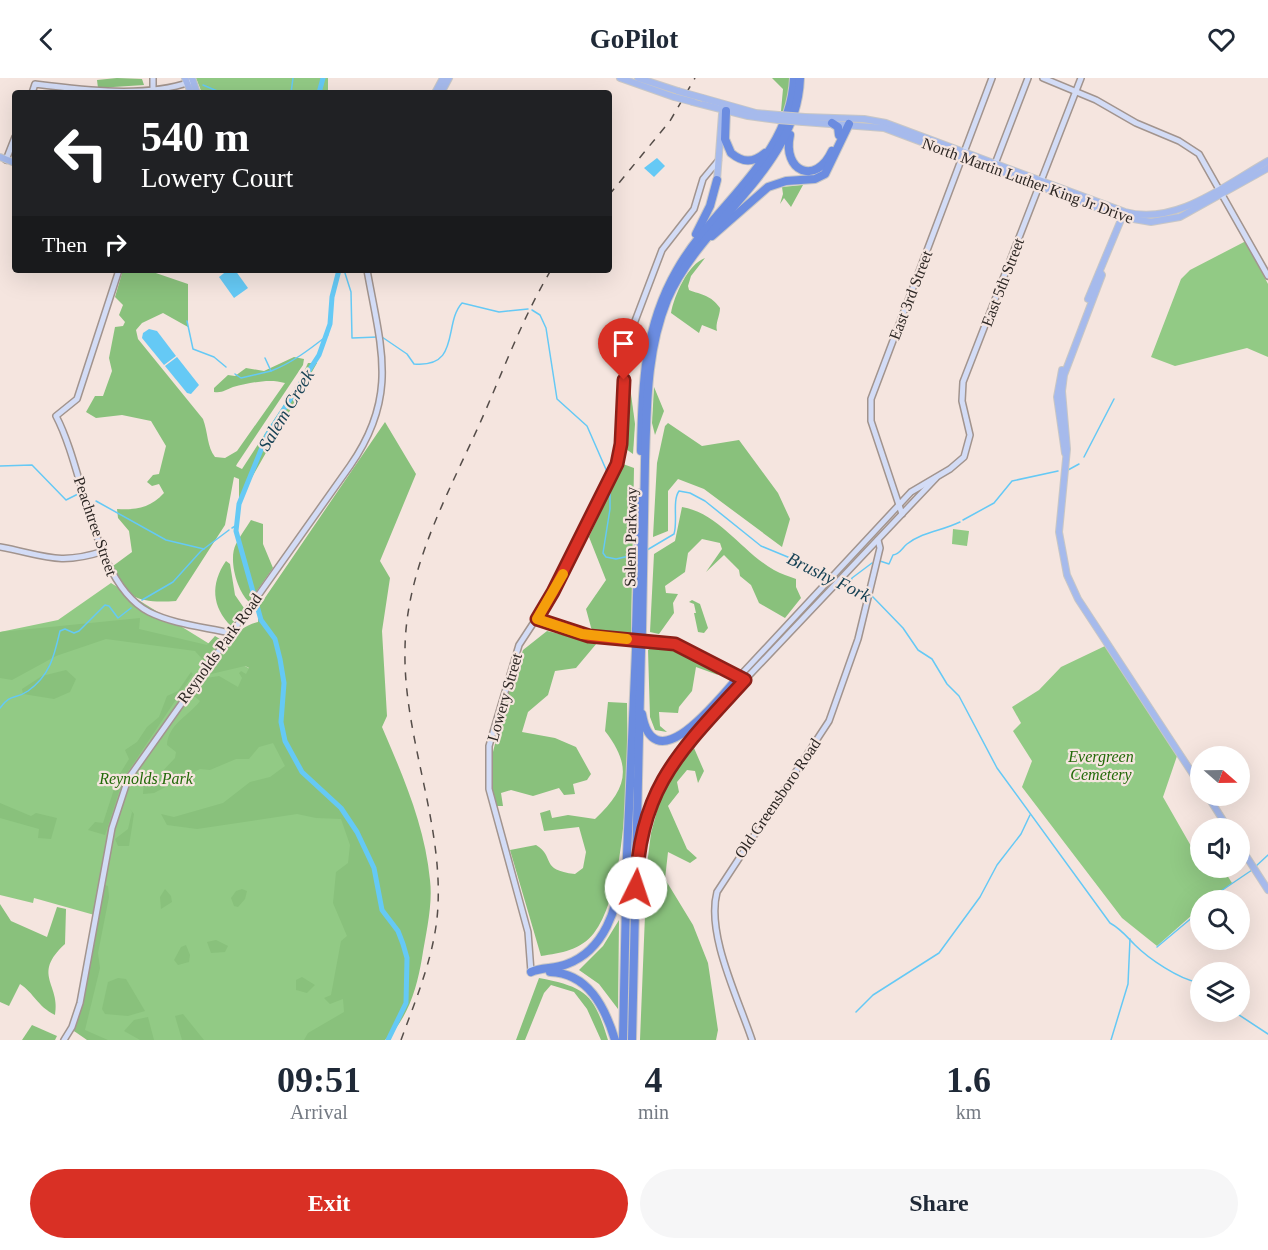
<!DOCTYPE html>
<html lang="en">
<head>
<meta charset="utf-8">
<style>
  :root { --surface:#fff; --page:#f6f6f7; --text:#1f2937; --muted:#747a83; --accent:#d93025 }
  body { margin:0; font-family:"Times New Roman",serif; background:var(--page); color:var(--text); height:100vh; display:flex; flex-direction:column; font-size:22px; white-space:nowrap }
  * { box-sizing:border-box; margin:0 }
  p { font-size:20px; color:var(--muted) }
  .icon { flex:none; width:33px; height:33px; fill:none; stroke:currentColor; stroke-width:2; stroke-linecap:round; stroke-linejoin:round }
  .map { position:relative; height:962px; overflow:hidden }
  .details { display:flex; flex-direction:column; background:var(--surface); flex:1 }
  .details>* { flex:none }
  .guide { position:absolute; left:12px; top:12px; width:600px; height:183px; border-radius:6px; box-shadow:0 6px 24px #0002; background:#202124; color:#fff; overflow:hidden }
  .needle { width:39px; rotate:110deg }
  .controls { position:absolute; left:1190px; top:668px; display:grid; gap:12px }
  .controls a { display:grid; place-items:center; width:60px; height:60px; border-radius:50%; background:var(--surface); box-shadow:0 6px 24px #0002; font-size:30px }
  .pin { position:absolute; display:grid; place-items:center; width:51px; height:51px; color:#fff; margin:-62px -26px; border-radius:50% 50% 50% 0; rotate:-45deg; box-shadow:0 0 6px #0007 }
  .pin .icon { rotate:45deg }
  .me { position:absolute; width:66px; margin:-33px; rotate:4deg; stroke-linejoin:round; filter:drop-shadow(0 0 4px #0008) }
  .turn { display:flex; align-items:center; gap:21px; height:126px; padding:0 30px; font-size:27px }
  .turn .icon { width:78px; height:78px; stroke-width:2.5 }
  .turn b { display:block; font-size:42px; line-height:51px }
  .then { display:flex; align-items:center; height:57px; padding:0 30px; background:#0003; gap:12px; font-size:22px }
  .eta { display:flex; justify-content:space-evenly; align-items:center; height:102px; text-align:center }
  .eta b { font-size:36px; font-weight:700; line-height:42px }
  .cta { display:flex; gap:12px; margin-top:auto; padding:12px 30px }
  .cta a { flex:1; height:69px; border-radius:36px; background:var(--accent); color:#fff; font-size:24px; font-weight:700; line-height:69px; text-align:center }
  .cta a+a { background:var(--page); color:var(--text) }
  header { display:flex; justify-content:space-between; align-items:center; height:78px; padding:0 30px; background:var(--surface); font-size:27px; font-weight:700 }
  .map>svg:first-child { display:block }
  .green { fill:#92ca85 }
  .forest { fill:#89c17c }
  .water { fill:#65c9f5 }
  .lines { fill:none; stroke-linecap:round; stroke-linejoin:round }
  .stream { stroke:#65c9f5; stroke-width:1.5 }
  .river { stroke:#65c9f5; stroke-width:5 }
  .secondary-casing { stroke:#a2948e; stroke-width:8 }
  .primary-casing { stroke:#c8c7c6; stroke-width:8 }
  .highway-casing { stroke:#c8c7c6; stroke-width:10 }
  .secondary { stroke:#d3dcf6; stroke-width:5 }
  .primary { stroke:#a6baec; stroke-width:6 }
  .highway { stroke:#6b8ce0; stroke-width:8 }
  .rail { stroke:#554d49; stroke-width:1.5; stroke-dasharray:8 8; stroke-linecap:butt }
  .primary-bridge-casing { stroke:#c8c7c6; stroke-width:8; stroke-linecap:butt }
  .highway-bridge-casing { stroke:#c8c7c6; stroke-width:10; stroke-linecap:butt }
  .primary-bridge { stroke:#a6baec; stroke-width:6 }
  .highway-bridge { stroke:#6b8ce0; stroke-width:8 }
  .route-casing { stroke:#8d1f18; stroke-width:15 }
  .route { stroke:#d93025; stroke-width:10 }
  .slow { stroke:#f59e0b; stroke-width:10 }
  .labels { text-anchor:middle; stroke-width:4.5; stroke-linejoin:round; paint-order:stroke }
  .street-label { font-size:16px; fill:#2d2724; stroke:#f5e5df }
  .park-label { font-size:16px; font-style:italic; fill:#226908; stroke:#f5e5df }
  .water-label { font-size:18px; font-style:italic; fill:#174255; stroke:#f5e5df }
</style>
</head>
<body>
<header><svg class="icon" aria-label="back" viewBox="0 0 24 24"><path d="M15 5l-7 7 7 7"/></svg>GoPilot<svg class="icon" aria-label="heart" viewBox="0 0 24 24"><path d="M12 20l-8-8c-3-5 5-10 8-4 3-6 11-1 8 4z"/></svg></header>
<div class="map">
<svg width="1268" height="962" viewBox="0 0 1268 962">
  <rect width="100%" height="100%" fill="#f5e5df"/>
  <g class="green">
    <polygon points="196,0 328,0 328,15 202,15"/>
    <polygon points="1246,163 1268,206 1268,279 1247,270 1175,288 1151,279 1181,201 1190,192"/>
    <polygon points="953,451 969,453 967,468 952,466"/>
    <polygon points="111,505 284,612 360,754 378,962 103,962 74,953 98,838 34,820 33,825 0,817 0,554 58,542"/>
    <polygon points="1105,568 1177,678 1163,719 1191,768 1200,762 1200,789 1222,789 1232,805 1209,822 1200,822 1200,830 1157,868 1122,840 1022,709 1032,683 1013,653 1021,645 1012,629 1039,612 1061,589"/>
  </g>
  <g class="forest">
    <polygon points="117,0 142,1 144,7 98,10 97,2"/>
    <polygon points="772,0 790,0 786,33 781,33 783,11"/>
    <polygon points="803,107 791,129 784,120 780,126 783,116 782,109"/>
    <path d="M705 180 691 198 688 208 689 212C702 217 711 217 720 230 720 238 715 245 717 253L702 247 699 255 671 235C674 218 688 186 705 180Z"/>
    <path d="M123 192H147L188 206V249L163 235 142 245 136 252 138 261 203 341C208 354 207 369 215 379L225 380 237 373 285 305C269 300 250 305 233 309 225 312 223 315 214 314V310L228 297 235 298 246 290 264 293 294 279 304 281 303 287 237 386 236 388 242 391 300 302 308 285H317L239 422V401L234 399 225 447 176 523C144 525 122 523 113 488L132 474 129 453 118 440 117 431C137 432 150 430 164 415L159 406 152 408 147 404 153 397 159 396 166 368 151 343 122 337 96 340 86 334 95 318H103L112 293 109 280 115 249 123 248 125 244 119 237 123 227 115 219Z"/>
    <polygon points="629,301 635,346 633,376 626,371"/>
    <polygon points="654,309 664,333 655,357 652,345"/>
    <path d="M385 344 416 396 380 483 390 500 382 553 387 638 382 649C403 698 425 748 430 802 433 827 426 855 422 880 417 910 408 941 385 962H304L308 955 344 934 343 921 330 926 324 920 331 917 341 863 347 858 333 825 336 794 348 785 350 767 341 741 316 740 297 736 197 751 167 747 161 736 174 739 223 725 250 704 270 699 285 688 273 665 259 669 249 681H236L210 692 200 691 154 715 143 716 144 701 157 699 175 680 176 674 167 667C168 646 189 638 200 623L193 617 206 600 219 598 238 609 242 600 239 595 241 593 246 596 249 590 245 588 211 596C217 573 236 549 258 544V530Z"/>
    <polygon points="668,345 702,368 739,362 778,415 790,441 782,469 704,411 678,401 668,413 668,453 653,459 657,385 665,348"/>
    <polygon points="623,386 634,390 631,555 592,553 586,531 606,502 589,459"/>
    <path d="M682 429C719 435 742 474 774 492 781 496 789 498 796 501V509L801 520 785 540 759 525 751 507 740 498 739 492 724 477 706 494 722 471 720 465 702 461 688 475 685 494 665 508 666 515 678 516 673 525 674 535 659 556 650 554 654 476 675 463Z"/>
    <path d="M251 442 263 446V466L273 490 249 524C237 513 228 481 236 466 240 458 246 450 251 442Z"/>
    <path d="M226 483 230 486 235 517 244 530 231 548C212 529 210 506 226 483Z"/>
    <polygon points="692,522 700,526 708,550 704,555 698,554 694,535 696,535 694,526 689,524"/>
    <polygon points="140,540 139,551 207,567 215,558 220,561 204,583 195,573 106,561 56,578 12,602 0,600 0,554"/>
    <polygon points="547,553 597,565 576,590 555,593 548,617 528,634 522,654 555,660 576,669 591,696 587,702 573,706 575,716 564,717 559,710 533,718 511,712 501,715 503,728 497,728 493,714 493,674 505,624 523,572"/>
    <polygon points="655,567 683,572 715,592 718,597 696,589 692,613 679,629 678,635 659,634 660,648 667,654 655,652 650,639 648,572"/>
    <polygon points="66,592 76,601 70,614 54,621 23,616 22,611 42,598"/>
    <polygon points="191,594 193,596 123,701 105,757 88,752 95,744 103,745 118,699 129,681 125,672 137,664 147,649 159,639 167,618 178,613"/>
    <path d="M608 624 627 625C628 681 628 811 594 855 581 872 561 875 541 878L510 772 536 767C556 779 539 792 575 796L583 790 586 774 579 749 544 753 540 735 550 732 552 740 568 737 595 741C627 711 633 689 605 653Z"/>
    <polygon points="694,670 704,693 698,705 695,693 687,692 677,704 679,714 668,728 687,771 697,780 690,785 668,774 665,801 693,847 708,885 718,952 716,962 640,962 647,787 651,755 660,722 677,690"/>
    <polygon points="0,725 31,738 36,735 57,740 51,761 38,760 39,751 0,740"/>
    <polygon points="130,731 134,736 129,768 118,768 115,761 128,751 132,734"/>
    <polygon points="105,807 108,808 109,819 98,875 100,890 85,952 108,962 87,962 74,953"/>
    <polygon points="165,811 171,818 172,824 161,831 160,819"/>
    <polygon points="242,811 247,813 245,821 238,829 234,828 231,820 236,813"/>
    <path d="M0 826 11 843 47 859 57 829 66 831 65 866C31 897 61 906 55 937 37 928 34 915 20 906L9 928 0 924Z"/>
    <polygon points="619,842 618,931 599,906 579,892 603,868"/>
    <polygon points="216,862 228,868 225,874 211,875 207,864"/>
    <polygon points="186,867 190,877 189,884 178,887 174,882 181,869"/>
    <polygon points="302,899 315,907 307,915 296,912 296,902"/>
    <polygon points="118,900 126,901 145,933 128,938 105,936 102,931 108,904"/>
    <path d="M539 900C586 909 594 916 608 962H601L587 931 574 914 551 907 544 915 525 962H516Z"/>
    <polygon points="183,936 204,962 182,962 175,938"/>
    <polygon points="148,939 154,962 140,962 124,953 134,942"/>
    <polygon points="32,947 57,958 55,962 22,962"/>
  </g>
  <g class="water">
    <polygon points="657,80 665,88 654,99 644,90"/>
    <polygon points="228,192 235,192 248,210 234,220 219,199"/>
    <polygon points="149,251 157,253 176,278 164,287 142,260 143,255"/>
    <polygon points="177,279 199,307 191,316 187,315 165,288"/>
  </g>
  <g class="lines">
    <g class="stream">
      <polyline points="203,7 222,15"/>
      <polyline points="291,15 293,0"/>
      <polyline points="344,192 351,214 352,260 378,259"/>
      <polyline points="532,232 540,237 546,250 557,321 587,348 608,396"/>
      <polyline points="187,243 193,271 214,279 226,289"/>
      <path d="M382 259 407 276 414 286C461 290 443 246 462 225L499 234 528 231"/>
      <path d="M265 280 271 293C292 285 310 271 328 257"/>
      <polyline points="235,296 241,300 271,293"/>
      <polyline points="1084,379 1114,321"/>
      <polyline points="0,388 32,387 66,422 78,416"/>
      <polyline points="1068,392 1079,386"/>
      <polyline points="610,404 610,431 603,475 606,479 616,481 634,477"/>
      <polyline points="96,423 166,462 204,471"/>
      <polyline points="963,442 994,425 1012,403 1058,393"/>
      <polyline points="232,450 237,447"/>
      <path d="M647 472 674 456C678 443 672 423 679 413L690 415 705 423 761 468 812 489 833 505"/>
      <path d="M880 483 889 486 893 477C900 476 902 470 907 466 924 453 942 453 960 444"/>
      <polyline points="837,507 867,517"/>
      <polyline points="849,510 852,500 872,485"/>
      <path d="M872 518 903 550 918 572 932 581 947 606 959 618 997 690 1110 845C1121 851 1127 859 1135 867 1149 881 1179 901 1197 904L1200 909"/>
      <polyline points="142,522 173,504 201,473 229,452"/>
      <path d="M0 630C11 615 15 622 28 613 50 597 54 579 60 553L65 551 74 555 79 553 105 527 109 528 118 540 131 530"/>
      <polyline points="1255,789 1268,777"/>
      <polyline points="1215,822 1218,815 1252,792"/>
      <polyline points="1157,869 1200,833"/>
      <polyline points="1233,933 1268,956"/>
      <polyline points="856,934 873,917 939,875 980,819 997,787 1021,756 1030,737"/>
      <polyline points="1111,962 1128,906 1130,861"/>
    </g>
    <g class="river">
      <polyline points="319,15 323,0"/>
      <polyline points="339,192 332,219 330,246 319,277 267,357 239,426 236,453 261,542 275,561 280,581 284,605 281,644 285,663 302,694 341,730 357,754 374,790 382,832 398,853 403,866 407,880 406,925 388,962"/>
    </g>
    <defs>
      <g id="secondary">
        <polyline points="153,0 153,11"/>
        <polyline points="1043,0 1096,22 1136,45 1179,63 1199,76 1268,198"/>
        <path d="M32 15 35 6C83 12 145 20 190 4"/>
        <polyline points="6,82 15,59"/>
        <polyline points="995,86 1028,0"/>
        <path d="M119 192 77 321 56 338C85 393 93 505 149 534 173 546 204 549 230 555"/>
        <polyline points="902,436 871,343 871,321 992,0"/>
        <path d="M0 469C44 477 58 488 104 473"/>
        <polyline points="537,541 589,558 675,566 731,595"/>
        <polyline points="729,595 741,606 936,400"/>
        <polyline points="736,602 911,414 950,391 964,379 970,357 962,323 963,304 1081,0"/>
        <polyline points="531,894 528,854 489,711 489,668 519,567 553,515 617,386 621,366 625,283 632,251 662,172 694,131 703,101 718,83"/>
        <path d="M64 962 72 949 80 925 112 750 128 701 350 388C399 318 381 270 367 192"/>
        <path d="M752 962C738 920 706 856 717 814L829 643 858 561 880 470 878 462"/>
      </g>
      <g id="primary">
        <polyline points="185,0 191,15"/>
        <polyline points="192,0 197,15"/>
        <polyline points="620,0 674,19"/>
        <polyline points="638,0 678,13"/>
        <polyline points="435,15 443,0"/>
        <polyline points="441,15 449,0"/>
        <polyline points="703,20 756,35 779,37"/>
        <polyline points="693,24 748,38 778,42"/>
        <path d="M805 39 864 41 886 45 1125 134C1176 148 1225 107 1268 83"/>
        <polyline points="803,44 884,50 1122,139 1151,144 1180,139 1268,90"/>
        <polyline points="0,79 15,85"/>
        <polyline points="717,102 722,36"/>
        <polyline points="1100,194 1102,197 1064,297 1062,313 1067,371 1059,454 1067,497 1078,521 1200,707"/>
        <polyline points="1088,221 1123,137"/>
        <polyline points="1062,292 1057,319 1065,375"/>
        <polyline points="1207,717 1228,750"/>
        <polyline points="1239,767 1268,812"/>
      </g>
      <g id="highway">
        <path d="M726 33 725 61 731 75C743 85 753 85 765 75"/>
        <polyline points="832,45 838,49 839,57"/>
        <path d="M790 57C782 94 816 108 832 73"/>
        <polyline points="696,156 710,128 717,102"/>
        <polyline points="712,158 768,109 786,103 815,101 825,96 849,46"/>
        <path d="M641 373C642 309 644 249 677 192 714 126 790 81 794 0"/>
        <polyline points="636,552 640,415"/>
        <path d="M642 552C643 496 644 440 645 383 647 328 646 274 667 222 701 142 797 91 800 0"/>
        <path d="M642 636C654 705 718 622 736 602"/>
        <path d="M641 766C652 698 696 655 741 606"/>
        <path d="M531 894C542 889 555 891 567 886 605 872 617 830 622 794"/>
        <path d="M550 894C588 895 605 929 615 962"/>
        <polyline points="623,962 627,776 636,572"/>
        <polyline points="632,962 641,572"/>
      </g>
    </defs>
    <use href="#secondary" class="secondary-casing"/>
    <use href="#primary" class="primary-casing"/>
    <use href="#highway" class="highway-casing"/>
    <use href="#secondary" class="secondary"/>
    <use href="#primary" class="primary"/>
    <use href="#highway" class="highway"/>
    <g class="rail">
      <polyline points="609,117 670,43 695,0"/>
      <path d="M401 962C417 918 436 874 438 827 442 740 403 657 405 571 406 487 451 411 484 336 505 288 524 237 551 192"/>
    </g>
    <defs>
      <g id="primary-bridge">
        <polyline points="678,13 703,20"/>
        <polyline points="674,19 693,24"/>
        <polyline points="779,37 805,39"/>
        <polyline points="778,42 803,44"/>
      </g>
      <g id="highway-bridge">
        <polyline points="636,572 636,552"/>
        <polyline points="641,572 642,552"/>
      </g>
    </defs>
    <use href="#primary-bridge" class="primary-bridge-casing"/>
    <use href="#highway-bridge" class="highway-bridge-casing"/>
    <use href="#primary-bridge" class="primary-bridge"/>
    <use href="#highway-bridge" class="highway-bridge"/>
  </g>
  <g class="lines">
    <defs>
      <path id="route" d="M624 302 621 366 617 386 553 514 537 541 589 558 675 566 745 602C681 672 639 709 636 810"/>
    </defs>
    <use href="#route" class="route-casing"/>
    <use href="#route" class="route"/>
    <polyline class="slow" points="563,496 537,541 582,556 627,561"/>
  </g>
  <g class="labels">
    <g class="street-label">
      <text transform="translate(1028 102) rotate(20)" y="6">North Martin Luther King Jr Drive</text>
      <text transform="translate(1002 204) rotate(-69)" y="6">East 5th Street</text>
      <text transform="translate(910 217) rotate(-69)" y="6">East 3rd Street</text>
      <text transform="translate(96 448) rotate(71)" y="6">Peachtree Street</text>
      <text transform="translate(630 459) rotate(-89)" y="6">Salem Parkway</text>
      <text transform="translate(219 570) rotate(-54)" y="6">Reynolds Park Road</text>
      <text transform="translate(504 619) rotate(-74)" y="6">Lowery Street</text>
      <text transform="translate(777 720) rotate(-56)" y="6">Old Greensboro Road</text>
    </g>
    <g class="park-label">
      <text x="1101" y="684">Evergreen<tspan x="1101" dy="18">Cemetery</tspan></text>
      <text x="146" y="706">Reynolds Park</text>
    </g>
    <g class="water-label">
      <text transform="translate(286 332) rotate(-59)" y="6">Salem Creek</text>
      <text transform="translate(829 499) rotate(26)" y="6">Brushy Fork</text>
    </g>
  </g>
</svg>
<div class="controls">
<a><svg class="needle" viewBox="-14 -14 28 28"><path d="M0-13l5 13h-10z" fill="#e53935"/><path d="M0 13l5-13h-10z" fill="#747a83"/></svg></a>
<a><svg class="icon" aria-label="sound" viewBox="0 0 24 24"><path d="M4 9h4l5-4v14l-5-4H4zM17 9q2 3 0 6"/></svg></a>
<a><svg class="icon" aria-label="search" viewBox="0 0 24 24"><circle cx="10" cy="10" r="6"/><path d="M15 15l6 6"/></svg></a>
<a><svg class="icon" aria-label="layers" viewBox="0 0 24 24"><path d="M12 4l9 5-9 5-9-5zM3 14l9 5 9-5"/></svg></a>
</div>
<div class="pin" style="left:624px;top:302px;background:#d93025"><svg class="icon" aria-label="arrive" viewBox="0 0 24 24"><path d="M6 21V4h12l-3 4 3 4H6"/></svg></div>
<svg class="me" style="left:636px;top:810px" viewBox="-20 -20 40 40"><circle r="19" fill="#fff"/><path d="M0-13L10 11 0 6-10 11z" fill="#d93025"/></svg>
<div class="guide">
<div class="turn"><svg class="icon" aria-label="left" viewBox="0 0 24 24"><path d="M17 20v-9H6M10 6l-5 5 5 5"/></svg><div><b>540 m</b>Lowery Court</div></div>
<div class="then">Then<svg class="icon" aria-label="right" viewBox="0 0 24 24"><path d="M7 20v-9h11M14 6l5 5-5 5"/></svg></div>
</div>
</div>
<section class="details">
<div class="eta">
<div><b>09:51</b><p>Arrival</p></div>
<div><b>4</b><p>min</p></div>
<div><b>1.6</b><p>km</p></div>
</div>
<div class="cta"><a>Exit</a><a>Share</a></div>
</section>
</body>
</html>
